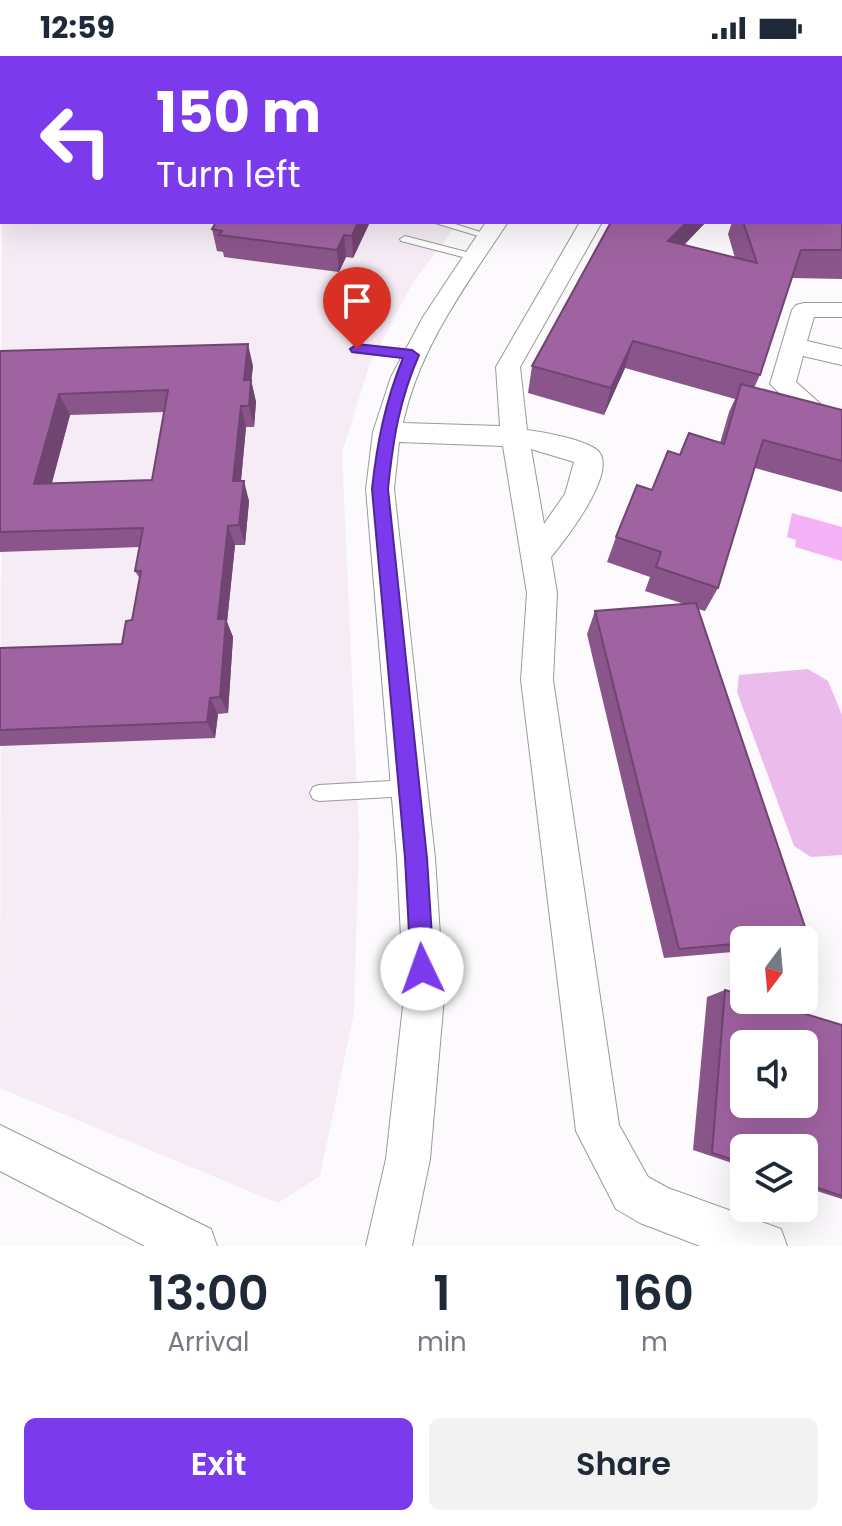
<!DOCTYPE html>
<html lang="en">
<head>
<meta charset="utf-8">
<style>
  :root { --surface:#fff; --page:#f2f2f3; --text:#1f2937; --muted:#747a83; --accent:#7c3aed }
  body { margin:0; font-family:Poppins,sans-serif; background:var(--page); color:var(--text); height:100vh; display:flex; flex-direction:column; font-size:30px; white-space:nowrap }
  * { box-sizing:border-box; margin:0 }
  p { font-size:26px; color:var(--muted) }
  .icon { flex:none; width:44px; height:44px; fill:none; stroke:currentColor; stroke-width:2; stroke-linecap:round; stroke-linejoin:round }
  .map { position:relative; height:1190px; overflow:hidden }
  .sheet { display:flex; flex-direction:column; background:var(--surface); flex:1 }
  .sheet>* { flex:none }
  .hud { position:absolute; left:0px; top:0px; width:842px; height:168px; box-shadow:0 8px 32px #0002; background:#7c3aed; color:#fff; overflow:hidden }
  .needle { width:52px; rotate:196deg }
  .fabs { position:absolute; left:730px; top:870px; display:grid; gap:16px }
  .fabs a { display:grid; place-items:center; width:88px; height:88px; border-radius:12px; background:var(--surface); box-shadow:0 8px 32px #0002; font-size:40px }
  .pin { position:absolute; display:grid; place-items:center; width:68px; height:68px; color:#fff; margin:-82px -34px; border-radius:50% 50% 50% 0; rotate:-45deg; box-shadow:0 0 8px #0007 }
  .pin .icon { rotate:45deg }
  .me { position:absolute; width:88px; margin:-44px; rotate:357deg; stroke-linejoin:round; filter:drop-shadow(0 0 6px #0008) }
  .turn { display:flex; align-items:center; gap:28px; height:168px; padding:0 24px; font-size:36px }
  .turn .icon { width:104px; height:104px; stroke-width:2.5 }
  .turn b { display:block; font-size:56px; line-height:68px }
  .eta { display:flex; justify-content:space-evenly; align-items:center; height:136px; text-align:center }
  .eta b { font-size:48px; font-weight:600; line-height:56px }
  .cta { display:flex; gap:16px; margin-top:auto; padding:16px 24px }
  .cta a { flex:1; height:92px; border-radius:12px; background:var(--accent); color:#fff; font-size:32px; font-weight:600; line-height:92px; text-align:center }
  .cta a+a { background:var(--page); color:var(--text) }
  .status { display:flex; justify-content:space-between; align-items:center; height:56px; padding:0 40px; background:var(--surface); direction:ltr }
  .status svg { height:22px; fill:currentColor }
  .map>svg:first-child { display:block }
  .built { fill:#f5ecf5 }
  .green { fill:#ebbbec }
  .water { fill:#f4b1f5 }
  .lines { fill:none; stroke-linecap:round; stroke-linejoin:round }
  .service-casing { stroke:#9b999b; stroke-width:2 }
  .minor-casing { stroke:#9b999b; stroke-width:2 }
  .service { fill:#fff; fill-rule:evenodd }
  .minor { fill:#fff; fill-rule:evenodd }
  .wall { fill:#8a558b; fill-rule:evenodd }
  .shaded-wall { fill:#704571 }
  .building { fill:#a063a2; stroke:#704571; stroke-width:2; fill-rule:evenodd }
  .route { fill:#7c3aed; stroke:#51269a; stroke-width:2 }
</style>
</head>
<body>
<div class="status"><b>12:59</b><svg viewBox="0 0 49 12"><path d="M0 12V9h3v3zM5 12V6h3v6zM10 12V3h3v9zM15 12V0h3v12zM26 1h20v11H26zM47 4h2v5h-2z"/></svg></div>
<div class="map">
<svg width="842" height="1190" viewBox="0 0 842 1190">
  <rect width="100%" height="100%" fill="#fcfafc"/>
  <g class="built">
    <polygon points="116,0 725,0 114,2"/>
    <polygon points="2,111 2,166 459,166 412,228 369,310 342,397 359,779 354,957 320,1120 278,1147 0,1032"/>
  </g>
  <polygon class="green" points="808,613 828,625 842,659 842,799 811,801 794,790 737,636 739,619"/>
  <polygon class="water" points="792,457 842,471 842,505 795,491 796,484 787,481"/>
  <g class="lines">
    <defs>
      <g id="service">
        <polygon points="639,0 650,0 651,2 640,2"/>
        <polygon points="797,0 806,0 807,2 798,2"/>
        <polygon points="432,166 449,166 493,180 488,183"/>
        <polygon points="405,180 478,199 480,201 474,204 401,185 400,183"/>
        <polygon points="357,289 412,295 418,299 412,303 353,296 351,293"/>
        <polygon points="409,724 415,726 418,732 415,738 409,740 319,745 313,743 310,737 313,731 319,729"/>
      </g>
      <g id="minor">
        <rect x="840" y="19" width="2" height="14"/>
        <path d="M486 166H508C466 229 419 292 403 367L500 370 496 311 580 166H602L520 311 527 374C543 376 589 384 599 396 617 418 565 484 551 501L557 537 553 624 619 1069 648 1121 668 1132 781 1173 787 1190H700L640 1167 616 1153 576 1075 521 624 527 537 503 390 399 386 394 433 435 802 444 941 430 1103 412 1190H366L386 1103 404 941 397 802 366 433 373 376 391 321 423 261ZM531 393 574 406 565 438 544 468Z"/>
        <polygon points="804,247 842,247 842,261 814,261 807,285 842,293 842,309 803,300 796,326 824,351 842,355 842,373 807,364 770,328 792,254 796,249"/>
        <polygon points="0,1069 211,1173 217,1190 145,1190 0,1115"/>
      </g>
    </defs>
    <use href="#service" class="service-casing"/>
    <use href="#minor" class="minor-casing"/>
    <use href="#service" class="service"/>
    <use href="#minor" class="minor"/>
  </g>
  <g class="wall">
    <polygon points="177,0 263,0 261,2 177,2"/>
    <polygon points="460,0 571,0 570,2 460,2"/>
    <polygon points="842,33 842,223 792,222 760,319 754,332 842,354 842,436 755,412 718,532 705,555 698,553 808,880 800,884 744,884 744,895 664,902 587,578 595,555 684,548 645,535 650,521 607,506 616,481 680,399 720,387 729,356 735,343 625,312 604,359 528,337 532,310 611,166 706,166 684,189 735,202 728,178 732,166 840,166"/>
    <polygon points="216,166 370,166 353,202 346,201 339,216 224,201 223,196 217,195 212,173"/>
    <path d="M0 295 253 310 251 324 256 346 254 371H246L241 425 249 445 245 489H235L227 566 233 581 228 657 218 658 215 682 0 690V592L122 588 132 564 140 523 135 515 140 491 0 496ZM164 356 152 424 52 427 70 359Z"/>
    <polygon points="725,934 842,969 842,1143 804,1131 804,1092 744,1092 744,1111 693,1094 707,941"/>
  </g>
  <g class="shaded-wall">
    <polygon points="249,0 263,0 261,2 249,2"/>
    <polygon points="358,166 370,166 353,202 352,180"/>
    <polygon points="687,166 706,166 660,214 668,185"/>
    <polygon points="344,179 346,201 339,216 337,194"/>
    <polygon points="633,285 625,312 604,359 611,332"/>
    <polygon points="248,288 253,310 249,346 244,324"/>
    <polygon points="251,324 256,346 254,371 249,350"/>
    <polygon points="59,338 70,359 46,448 34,428"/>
    <polygon points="241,350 246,371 239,445 233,425"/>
    <polygon points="244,425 249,445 245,489 239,469"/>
    <polygon points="228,470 235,489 227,566 233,581 228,657 220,641 218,563"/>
    <polygon points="210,642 218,658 215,682 207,666"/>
  </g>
  <g class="building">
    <polygon points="840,33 842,33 842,194 801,194 760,319 633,285 611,332 532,310 611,166 687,166 668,185 757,207 743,166 840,166"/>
    <polygon points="216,166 358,166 352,180 344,179 337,194 219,179 222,175 212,173"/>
    <path d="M248 288 244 324H251L249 350H241L233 425H244L239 469 228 470 218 563H226L220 641 210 642 207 666 0 674V592L122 588 126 565 132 564 141 515H135L143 472 0 476V295ZM168 334 152 424 34 428 59 338Z"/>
    <polygon points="741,328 842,354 842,405 763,384 718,532 656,511 661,496 616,481 637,429 652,434 668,395 680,399 689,377 724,388"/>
    <polygon points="696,547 808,880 771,884 744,884 744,887 679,893 595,555"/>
    <path d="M725 934 744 940V944H759L842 969V1140L804 1127V1092H744V1107L712 1097ZM744 988H804V1048H744Z"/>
  </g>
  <path class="route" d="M357 288 412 294 419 299C399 345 393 384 388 433L427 802 434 913 430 921 422 925 414 921 411 913 405 802 372 433C377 387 385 346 403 302L352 296 350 293Z"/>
</svg>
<div class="fabs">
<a><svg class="needle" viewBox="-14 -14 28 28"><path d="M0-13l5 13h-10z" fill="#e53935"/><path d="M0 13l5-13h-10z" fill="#747a83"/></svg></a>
<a><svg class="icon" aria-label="sound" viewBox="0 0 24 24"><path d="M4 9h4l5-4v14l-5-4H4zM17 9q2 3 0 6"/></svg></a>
<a><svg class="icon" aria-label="layers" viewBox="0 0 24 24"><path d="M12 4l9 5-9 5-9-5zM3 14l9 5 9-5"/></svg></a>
</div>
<div class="pin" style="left:357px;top:293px;background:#d93025"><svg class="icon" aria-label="arrive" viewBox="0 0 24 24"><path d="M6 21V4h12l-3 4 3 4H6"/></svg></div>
<svg class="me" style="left:422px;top:913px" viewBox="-20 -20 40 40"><circle r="19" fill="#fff"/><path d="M0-13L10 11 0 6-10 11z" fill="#7c3aed"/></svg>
<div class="hud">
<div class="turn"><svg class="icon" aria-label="left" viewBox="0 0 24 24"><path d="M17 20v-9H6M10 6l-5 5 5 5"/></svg><div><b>150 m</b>Turn left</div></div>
</div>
</div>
<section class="sheet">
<div class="eta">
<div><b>13:00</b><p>Arrival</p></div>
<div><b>1</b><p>min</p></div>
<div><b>160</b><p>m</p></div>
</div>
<div class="cta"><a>Exit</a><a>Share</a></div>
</section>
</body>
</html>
